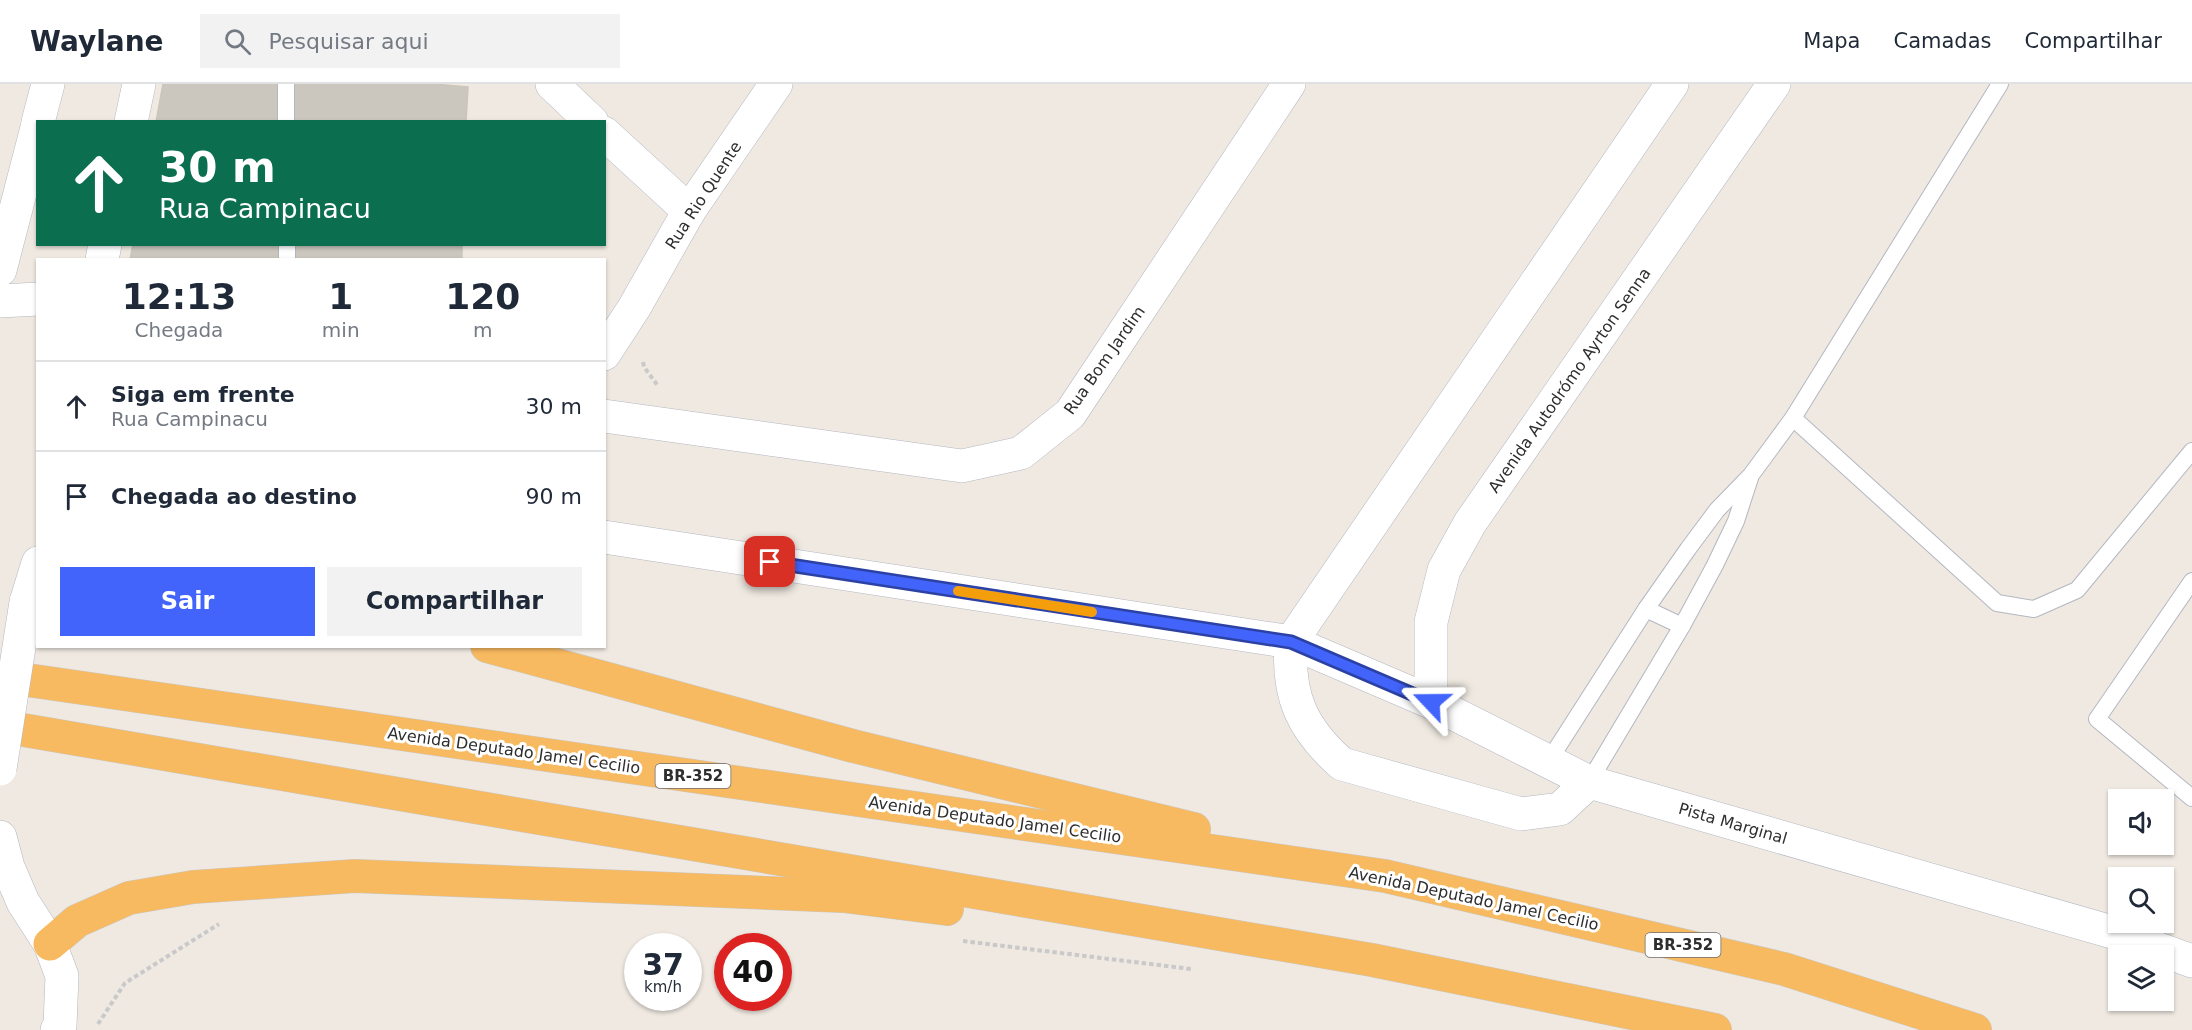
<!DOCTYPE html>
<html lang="pt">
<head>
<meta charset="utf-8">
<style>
  :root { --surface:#fff; --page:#f2f2f3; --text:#1f2937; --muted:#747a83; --line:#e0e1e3; --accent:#4264fb }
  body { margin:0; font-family:"DejaVu Sans",sans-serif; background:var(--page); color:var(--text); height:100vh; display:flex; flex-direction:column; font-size:22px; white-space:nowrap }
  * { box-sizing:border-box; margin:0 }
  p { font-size:20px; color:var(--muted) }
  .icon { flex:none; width:33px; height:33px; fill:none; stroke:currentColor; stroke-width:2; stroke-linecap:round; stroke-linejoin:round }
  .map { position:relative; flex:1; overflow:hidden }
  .side { position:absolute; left:36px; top:174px; width:570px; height:390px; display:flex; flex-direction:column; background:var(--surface); border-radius:0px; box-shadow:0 2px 4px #0004 }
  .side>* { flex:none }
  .top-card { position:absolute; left:36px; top:36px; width:570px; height:126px; border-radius:0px; box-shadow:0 2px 4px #0004; background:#0b6e4f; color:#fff; overflow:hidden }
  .buttons { position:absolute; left:2108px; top:705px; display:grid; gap:12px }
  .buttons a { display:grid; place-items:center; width:66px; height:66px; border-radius:0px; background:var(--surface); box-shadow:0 2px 4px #0004; font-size:30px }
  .speed { position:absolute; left:624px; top:849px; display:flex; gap:12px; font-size:30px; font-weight:700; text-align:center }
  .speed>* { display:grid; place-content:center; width:78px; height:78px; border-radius:50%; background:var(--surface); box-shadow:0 2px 4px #0004; line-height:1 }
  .speed small { font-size:15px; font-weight:400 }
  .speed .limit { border:9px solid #d22; background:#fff; color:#111 }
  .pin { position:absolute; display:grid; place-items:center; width:51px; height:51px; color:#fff; margin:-26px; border-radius:12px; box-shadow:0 3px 9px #0006 }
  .me { position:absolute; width:66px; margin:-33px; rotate:293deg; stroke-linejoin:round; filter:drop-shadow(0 0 4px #0008) }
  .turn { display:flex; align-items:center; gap:21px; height:126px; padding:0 24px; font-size:27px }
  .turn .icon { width:78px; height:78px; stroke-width:2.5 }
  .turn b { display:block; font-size:42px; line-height:51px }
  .eta { display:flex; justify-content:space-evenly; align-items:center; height:102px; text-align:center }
  .eta b { font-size:36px; font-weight:700; line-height:42px }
  .action { display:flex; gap:12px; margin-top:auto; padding:12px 24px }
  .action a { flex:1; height:69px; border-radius:0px; background:var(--accent); color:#fff; font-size:24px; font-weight:700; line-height:69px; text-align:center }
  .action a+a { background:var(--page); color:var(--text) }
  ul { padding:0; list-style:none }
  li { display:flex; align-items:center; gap:18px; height:90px; padding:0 24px; border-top:2px solid var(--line) }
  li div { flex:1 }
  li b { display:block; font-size:22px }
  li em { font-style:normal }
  header { display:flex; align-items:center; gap:36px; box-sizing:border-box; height:84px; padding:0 30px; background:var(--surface); border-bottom:2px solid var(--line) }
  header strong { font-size:28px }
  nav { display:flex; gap:33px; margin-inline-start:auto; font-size:21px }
  .search { width:420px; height:54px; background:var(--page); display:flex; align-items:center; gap:15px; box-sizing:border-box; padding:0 21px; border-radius:0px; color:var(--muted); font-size:22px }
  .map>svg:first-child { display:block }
  .building { fill:#cbc7bf; stroke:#cbc5ba; stroke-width:1.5 }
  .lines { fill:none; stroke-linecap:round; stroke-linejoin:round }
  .service-casing { stroke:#b4b7c1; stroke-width:18 }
  .minor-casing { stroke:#b4b7c1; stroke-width:34 }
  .tertiary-casing { stroke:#b4b7c1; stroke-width:34 }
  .trunk-casing { stroke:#c9c9c9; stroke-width:34 }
  .path { stroke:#c9c9c9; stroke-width:4; stroke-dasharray:4.5 3; stroke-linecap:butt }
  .service { stroke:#fff; stroke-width:16 }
  .minor { stroke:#fff; stroke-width:33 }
  .tertiary { stroke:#fff; stroke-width:33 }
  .trunk { stroke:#f8ba60; stroke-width:33 }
  .tertiary-bridge-casing { stroke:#b4b7c1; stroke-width:34; stroke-linecap:butt }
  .tertiary-bridge { stroke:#fff; stroke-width:33 }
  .route-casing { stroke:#2b41a3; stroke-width:15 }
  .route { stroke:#4264fb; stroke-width:10 }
  .slow { stroke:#f59e0b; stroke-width:10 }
  .labels { text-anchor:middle; stroke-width:6; stroke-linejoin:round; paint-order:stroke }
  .shield { fill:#fff; stroke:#6d6d6d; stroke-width:1.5 }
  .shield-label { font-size:15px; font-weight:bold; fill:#2e2e2e }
  .street-label { font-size:16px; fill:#2e2e2e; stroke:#fff }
</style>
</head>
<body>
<header>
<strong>Waylane</strong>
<div class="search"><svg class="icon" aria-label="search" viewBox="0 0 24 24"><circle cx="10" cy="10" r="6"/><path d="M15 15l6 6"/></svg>Pesquisar aqui</div>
<nav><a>Mapa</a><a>Camadas</a><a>Compartilhar</a></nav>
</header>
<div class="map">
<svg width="2192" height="946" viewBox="0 0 2192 946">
  <rect width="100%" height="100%" fill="#efe9e1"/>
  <g class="building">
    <polygon points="163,0 433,0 468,3 466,38 156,38"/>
    <polygon points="133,160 462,160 462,176 130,176"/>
  </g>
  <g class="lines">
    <defs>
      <g id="service">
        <polyline points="286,0 286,38"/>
        <polyline points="287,160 287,176"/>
        <polyline points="1793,334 1997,519 2034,525 2077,506 2192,367"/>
        <polyline points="2192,497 2097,635 2192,714"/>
        <polyline points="1646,525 1682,542"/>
        <polyline points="1548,678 1646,525 1688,465 1717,426 1751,391 1793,334 2000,0"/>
        <polyline points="1589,698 1682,542 1715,481 1736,437 1750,394"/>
      </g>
      <g id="minor">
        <polyline points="552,0 592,38"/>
        <polyline points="604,49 689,127"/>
        <polyline points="604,270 634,224 689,127 776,0"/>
        <polyline points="604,332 962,382 1021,369 1070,330 1289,0"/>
        <polyline points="1291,558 1672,0"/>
        <polyline points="1431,618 1431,538 1444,486 1470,439 1774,0"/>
      </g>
      <g id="tertiary">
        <polyline points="38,38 48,0"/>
        <polyline points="131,38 139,0"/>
        <polyline points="102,176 105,160"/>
        <polyline points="0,186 38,40"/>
        <polyline points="0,217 38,215"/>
        <polyline points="604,453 1291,558 1431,618 1589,698 2112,848 2192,877"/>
        <polyline points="26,518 38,479"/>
        <path d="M1291 558C1287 612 1302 645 1342 680L1521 730 1560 725 1589 698"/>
        <polyline points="0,753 8,783 23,818 50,860 62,892 60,942 57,946"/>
      </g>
      <g id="trunk">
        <polyline points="487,562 853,662 1194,745"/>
        <polyline points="0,592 1385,792 1784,885 1975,946"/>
        <polyline points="0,642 1372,876 1715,946"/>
        <polyline points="50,860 77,837 129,814 193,803 355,792 843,812 947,825"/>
      </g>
    </defs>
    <use href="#service" class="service-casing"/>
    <use href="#minor" class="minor-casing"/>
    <use href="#tertiary" class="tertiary-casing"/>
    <use href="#trunk" class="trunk-casing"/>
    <g class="path">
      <polyline points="643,278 644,283 658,302"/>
      <polyline points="963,857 1191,885"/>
      <polyline points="98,940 125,899 219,840"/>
    </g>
    <use href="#service" class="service"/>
    <use href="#minor" class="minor"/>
    <use href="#tertiary" class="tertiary"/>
    <use href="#trunk" class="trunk"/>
    <defs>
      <polyline id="tertiary-bridge" points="0,685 26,518"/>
    </defs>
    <use href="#tertiary-bridge" class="tertiary-bridge-casing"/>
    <use href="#tertiary-bridge" class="tertiary-bridge"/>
  </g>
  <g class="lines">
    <defs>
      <polyline id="route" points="770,478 1291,558 1431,618"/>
    </defs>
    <use href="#route" class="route-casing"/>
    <use href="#route" class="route"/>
    <polyline class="slow" points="958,507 1092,528"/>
  </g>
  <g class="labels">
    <g class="shield">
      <rect x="655.5" y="680" width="75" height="24" rx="4.5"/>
      <rect x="1645.5" y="849" width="75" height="24" rx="4.5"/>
    </g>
    <g class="shield-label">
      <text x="693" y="697">BR-352</text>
      <text x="1683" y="866">BR-352</text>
    </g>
    <g class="street-label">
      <text transform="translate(703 111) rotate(-57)" y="6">Rua Rio Quente</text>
      <text transform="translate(1104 276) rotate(-55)" y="6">Rua Bom Jardim</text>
      <text transform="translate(1569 296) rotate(-55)" y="6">Avenida Autodrómo Ayrton Senna</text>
      <text transform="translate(514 666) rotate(8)" y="6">Avenida Deputado Jamel Cecilio</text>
      <text transform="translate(995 735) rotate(8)" y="6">Avenida Deputado Jamel Cecilio</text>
      <text transform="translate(1733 739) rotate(16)" y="6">Pista Marginal</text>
      <text transform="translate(1474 814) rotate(12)" y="6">Avenida Deputado Jamel Cecilio</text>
    </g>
  </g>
</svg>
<div class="buttons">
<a><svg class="icon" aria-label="sound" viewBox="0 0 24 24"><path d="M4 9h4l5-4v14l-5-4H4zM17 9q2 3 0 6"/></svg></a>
<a><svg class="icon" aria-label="search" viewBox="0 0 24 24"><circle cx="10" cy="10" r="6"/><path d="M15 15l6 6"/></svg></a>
<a><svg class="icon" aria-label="layers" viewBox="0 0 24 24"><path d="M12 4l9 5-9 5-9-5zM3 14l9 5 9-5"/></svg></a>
</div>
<div class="speed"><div>37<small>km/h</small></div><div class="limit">40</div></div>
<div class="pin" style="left:770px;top:478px;background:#d93025"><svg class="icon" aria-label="arrive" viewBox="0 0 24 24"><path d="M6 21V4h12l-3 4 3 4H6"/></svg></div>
<svg class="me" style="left:1431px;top:618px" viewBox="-20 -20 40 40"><path d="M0-17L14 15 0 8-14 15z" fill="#4264fb" stroke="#fff" stroke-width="4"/></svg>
<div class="top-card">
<div class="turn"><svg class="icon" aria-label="ahead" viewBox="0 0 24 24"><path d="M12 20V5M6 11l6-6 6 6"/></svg><div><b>30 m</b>Rua Campinacu</div></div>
</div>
<section class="side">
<div class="eta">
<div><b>12:13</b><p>Chegada</p></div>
<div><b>1</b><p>min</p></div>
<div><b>120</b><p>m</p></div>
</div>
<ul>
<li><svg class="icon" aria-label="ahead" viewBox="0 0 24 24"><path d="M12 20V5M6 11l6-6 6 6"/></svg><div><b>Siga em frente</b><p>Rua Campinacu</p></div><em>30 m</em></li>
<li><svg class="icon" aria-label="arrive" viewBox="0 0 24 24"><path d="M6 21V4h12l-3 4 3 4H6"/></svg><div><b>Chegada ao destino</b></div><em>90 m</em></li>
</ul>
<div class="action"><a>Sair</a><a>Compartilhar</a></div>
</section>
</div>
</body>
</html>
